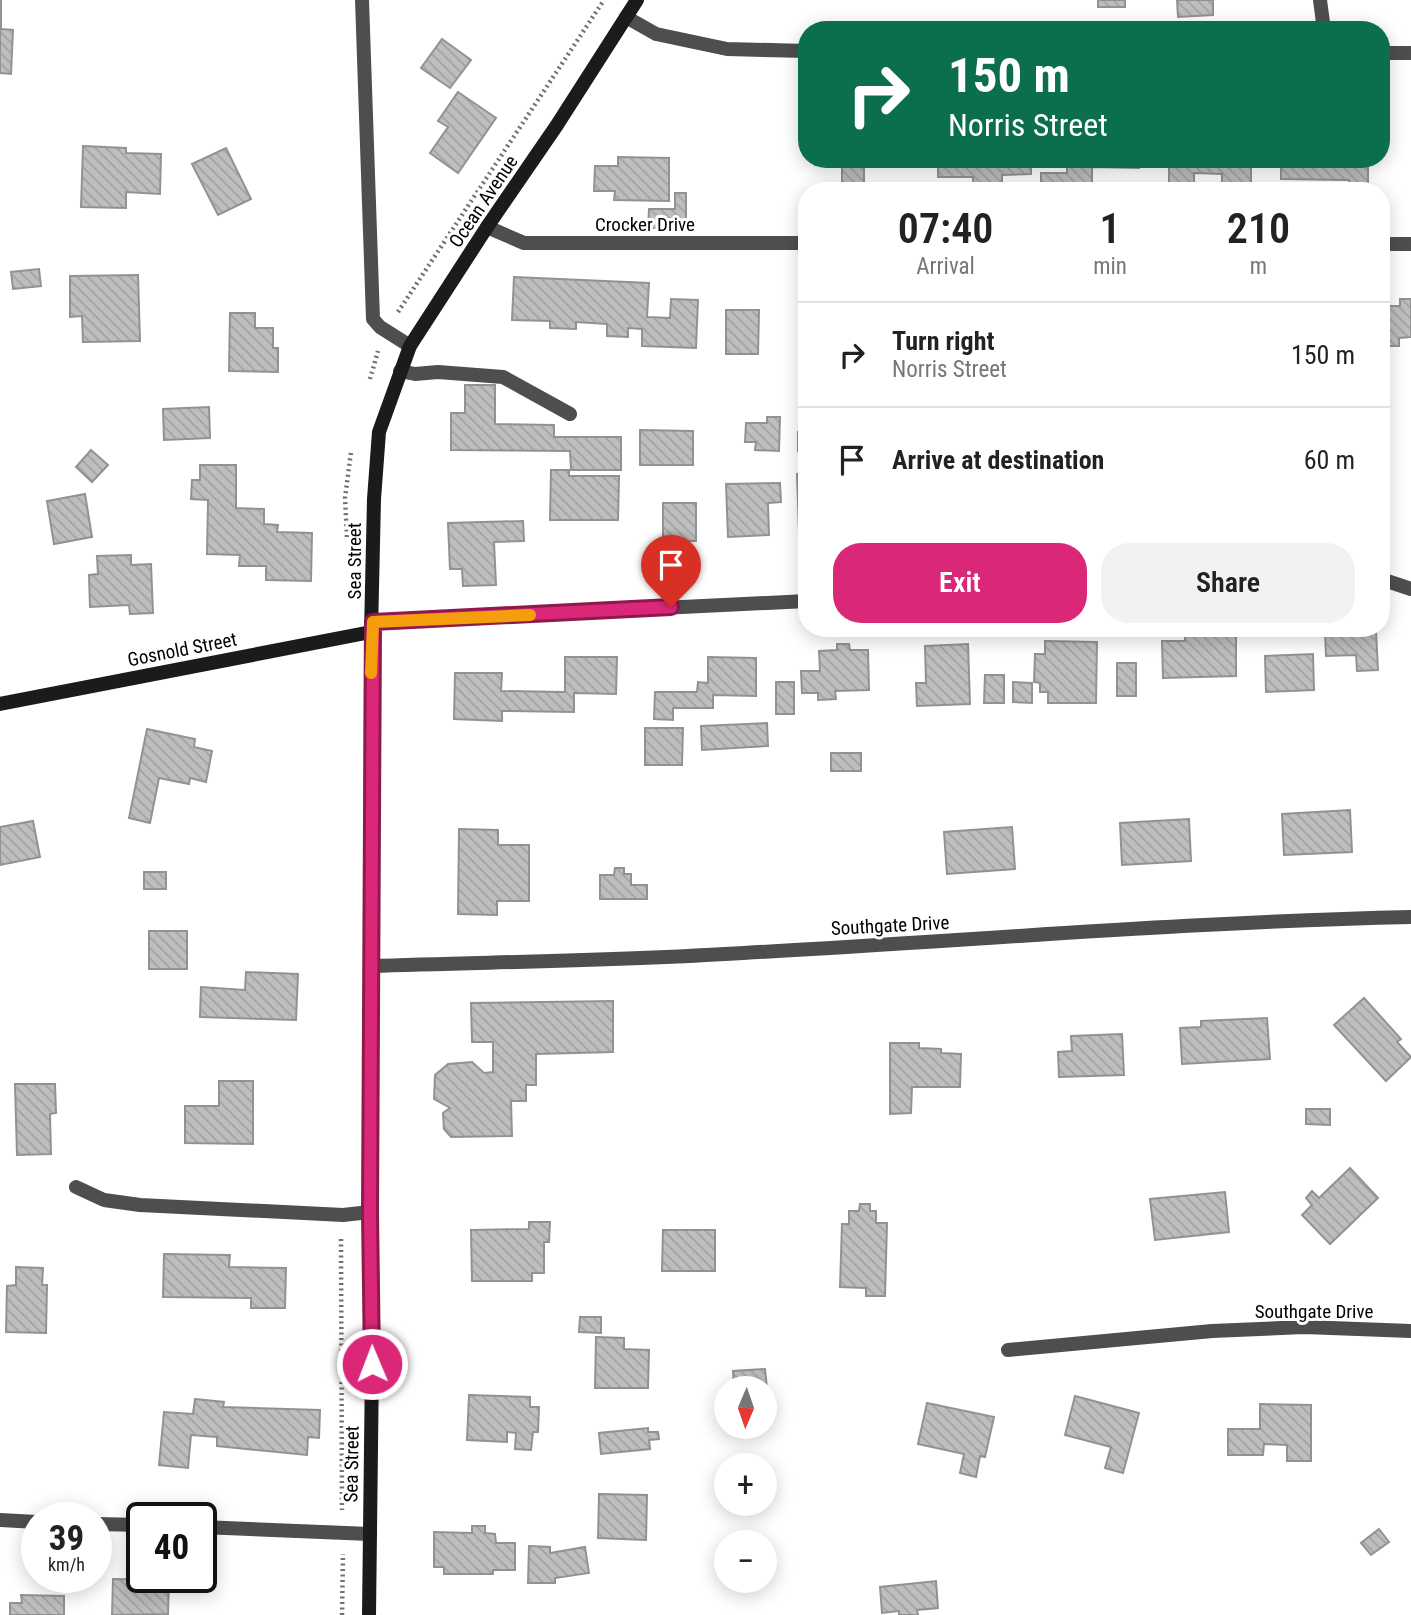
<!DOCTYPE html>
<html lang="en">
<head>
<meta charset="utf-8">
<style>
  :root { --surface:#fff; --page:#f2f2f2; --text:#222; --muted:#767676; --line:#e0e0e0; --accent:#db2777 }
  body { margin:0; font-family:"Roboto Condensed",sans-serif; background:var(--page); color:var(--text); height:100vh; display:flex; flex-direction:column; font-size:26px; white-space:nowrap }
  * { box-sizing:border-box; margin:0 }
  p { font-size:23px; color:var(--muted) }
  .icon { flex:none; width:38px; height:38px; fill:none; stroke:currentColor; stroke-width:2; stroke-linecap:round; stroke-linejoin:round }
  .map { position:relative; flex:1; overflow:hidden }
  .side { position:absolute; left:798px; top:182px; width:592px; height:455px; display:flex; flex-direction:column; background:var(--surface); border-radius:28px; box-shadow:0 4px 18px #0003 }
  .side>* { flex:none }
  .hud { position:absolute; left:798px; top:21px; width:592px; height:147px; border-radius:28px; box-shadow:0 4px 18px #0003; background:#0b6e4f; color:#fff; overflow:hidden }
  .needle { width:46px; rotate:182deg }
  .tools { position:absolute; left:714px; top:1376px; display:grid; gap:14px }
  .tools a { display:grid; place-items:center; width:63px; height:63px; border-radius:50%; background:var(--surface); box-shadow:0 4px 18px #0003; font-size:35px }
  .speed { position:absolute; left:21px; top:1502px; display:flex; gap:14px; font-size:35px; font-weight:700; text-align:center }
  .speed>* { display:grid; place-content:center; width:91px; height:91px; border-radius:50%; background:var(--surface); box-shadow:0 4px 18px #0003; line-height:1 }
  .speed small { font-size:18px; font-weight:400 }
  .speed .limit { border:4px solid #111; border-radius:10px; background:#fff; color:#111 }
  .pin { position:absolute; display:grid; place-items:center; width:60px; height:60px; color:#fff; margin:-72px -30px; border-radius:50% 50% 50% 0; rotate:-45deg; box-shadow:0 0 7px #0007 }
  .pin .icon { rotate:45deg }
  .me { position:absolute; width:77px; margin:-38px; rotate:359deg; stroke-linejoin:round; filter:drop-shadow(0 0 5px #0008) }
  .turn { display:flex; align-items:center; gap:24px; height:147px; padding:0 35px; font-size:32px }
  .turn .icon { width:91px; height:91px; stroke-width:2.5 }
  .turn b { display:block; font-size:49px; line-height:60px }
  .eta { display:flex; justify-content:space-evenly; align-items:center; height:119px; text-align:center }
  .eta b { font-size:42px; font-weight:600; line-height:49px }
  .button { display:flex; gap:14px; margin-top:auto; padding:14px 35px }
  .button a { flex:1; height:80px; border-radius:28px; background:var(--accent); color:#fff; font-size:28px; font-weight:600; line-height:80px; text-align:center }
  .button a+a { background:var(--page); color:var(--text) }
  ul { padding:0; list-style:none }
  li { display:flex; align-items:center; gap:21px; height:105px; padding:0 35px; border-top:2px solid var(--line) }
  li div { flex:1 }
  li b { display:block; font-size:26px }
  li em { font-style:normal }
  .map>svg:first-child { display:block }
  .building { fill:url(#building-back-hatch); stroke:#929292; stroke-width:2 }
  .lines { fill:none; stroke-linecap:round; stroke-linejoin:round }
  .path { stroke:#707070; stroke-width:4.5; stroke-dasharray:2 3.5; stroke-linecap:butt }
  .lane { stroke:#4e4e4e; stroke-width:14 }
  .street { stroke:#4e4e4e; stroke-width:14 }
  .secondary { stroke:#1b1b1b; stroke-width:14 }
  .route-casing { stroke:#8e194d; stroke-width:18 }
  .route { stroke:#db2777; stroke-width:12 }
  .slow { stroke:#f59e0b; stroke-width:12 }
  .labels { text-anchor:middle; stroke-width:6; stroke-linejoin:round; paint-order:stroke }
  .street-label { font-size:19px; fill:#000; stroke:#fff }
</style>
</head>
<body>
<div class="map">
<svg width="1411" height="1615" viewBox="0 0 1411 1615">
  <defs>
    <pattern id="building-back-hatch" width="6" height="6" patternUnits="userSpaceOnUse" patternTransform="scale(1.75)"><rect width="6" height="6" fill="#bebebe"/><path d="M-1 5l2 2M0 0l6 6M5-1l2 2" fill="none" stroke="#a2a2a2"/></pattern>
  </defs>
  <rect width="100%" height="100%" fill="#fff"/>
  <g class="building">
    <polygon points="0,0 1,0 1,29 13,30 11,74 0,73"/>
    <rect x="1098" y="0" width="27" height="7"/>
    <polygon points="1177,0 1213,0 1213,15 1178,17"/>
    <polygon points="442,39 471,60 450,88 421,68"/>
    <polygon points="458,92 496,118 458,173 430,153 448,127 438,121"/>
    <polygon points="83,146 126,148 126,153 161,154 160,194 126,192 126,208 81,207"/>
    <polygon points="226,148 251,199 218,215 192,164"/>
    <polygon points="618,157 669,158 669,201 614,200 615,191 594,191 595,166 618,166"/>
    <polygon points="815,159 869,159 869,166 864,166 864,191 842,191 842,165 815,165"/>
    <polygon points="938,159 1031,159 1031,174 1002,175 1002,191 973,191 973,177 938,177"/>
    <polygon points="1067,159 1139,159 1139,168 1092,167 1092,188 1065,188 1065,191 1041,191 1041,173 1067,173"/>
    <polygon points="1169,159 1251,159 1251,187 1222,187 1222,174 1194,173 1194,191 1169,191"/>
    <polygon points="1281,159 1368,159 1368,186 1350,186 1349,180 1281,179"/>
    <polygon points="675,193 686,193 686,227 648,228 649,209 675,209"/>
    <polygon points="39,269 41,286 13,289 11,272"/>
    <polygon points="138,275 140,341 83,342 82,316 70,317 70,276"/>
    <polygon points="514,277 649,283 647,317 670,318 671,299 698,300 696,348 642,346 642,329 628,328 628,337 607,336 607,324 576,322 576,329 550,328 550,321 512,320"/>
    <polygon points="1381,295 1386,295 1386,306 1400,306 1400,299 1411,299 1411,337 1399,338 1399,346 1381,346"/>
    <polygon points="726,310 759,310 758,354 726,354"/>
    <polygon points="230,313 255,313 255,328 273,328 273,348 278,348 278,372 229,371"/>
    <polygon points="465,385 495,385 495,424 554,425 554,437 621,437 621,470 571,470 570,451 451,450 451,413 465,413"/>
    <polygon points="209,407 210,438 164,440 163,409"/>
    <polygon points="767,417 780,417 779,451 755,450 756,442 745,442 746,423 767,423"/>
    <polygon points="640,430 693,431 693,465 640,465"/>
    <polygon points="807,431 807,451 798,451 798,432"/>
    <polygon points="91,450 108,465 92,482 76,467"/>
    <polygon points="200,465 236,465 236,508 264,509 264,524 278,525 277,532 312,533 311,581 266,580 266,566 239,566 240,555 207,554 208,500 191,499 192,480 200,480"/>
    <polygon points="551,470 569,470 569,476 619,476 618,520 550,520"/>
    <polygon points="797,474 807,474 807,531 799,531"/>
    <polygon points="780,483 781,502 768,503 769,535 728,537 726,484"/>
    <polygon points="85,494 92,537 54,544 47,501"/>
    <rect x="663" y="503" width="33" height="38"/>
    <polygon points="523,521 524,541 494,542 496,585 463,586 462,569 450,569 448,523"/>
    <polygon points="131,555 131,565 151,564 153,613 130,614 129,605 90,607 89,575 98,574 97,556"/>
    <polygon points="1376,631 1378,670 1357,671 1356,655 1326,656 1325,633"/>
    <polygon points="1236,634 1236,676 1163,678 1162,641 1185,641 1185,635"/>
    <polygon points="1045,641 1097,642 1096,703 1048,703 1048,692 1040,692 1040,683 1034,682 1035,654 1045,654"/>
    <polygon points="837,644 849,644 850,650 868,650 869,690 835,691 836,699 818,700 818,693 802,693 801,671 820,671 819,651 837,650"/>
    <polygon points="968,644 970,704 917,706 916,683 926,683 925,646"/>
    <polygon points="1313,654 1314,690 1266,692 1265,656"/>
    <polygon points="565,657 617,657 616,694 574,693 574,712 502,711 502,721 454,719 455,673 502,673 501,691 565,692"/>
    <polygon points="708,657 756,658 756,696 713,695 713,708 673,708 673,720 654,719 655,692 697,692 698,682 708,683"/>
    <rect x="1117" y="663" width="19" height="33"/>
    <polygon points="985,675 1004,675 1004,703 984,703"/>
    <rect x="776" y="682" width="18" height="32"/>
    <polygon points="1013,682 1032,683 1032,703 1013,702"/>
    <polygon points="767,723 768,746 702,750 701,726"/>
    <polygon points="645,728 683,728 682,765 645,765"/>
    <polygon points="147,729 195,739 194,747 212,751 206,782 190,778 189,784 159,778 150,823 129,818"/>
    <rect x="831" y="753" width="30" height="18"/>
    <polygon points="1350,810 1352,852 1284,855 1282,814"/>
    <polygon points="1189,819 1191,861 1122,865 1120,823"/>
    <polygon points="33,821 40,857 0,865 0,827"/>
    <polygon points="1012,827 1015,869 947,874 944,832"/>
    <polygon points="459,829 498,830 498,845 529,845 529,901 497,901 497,915 458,914"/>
    <polygon points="615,868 624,868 624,874 631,874 631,885 647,885 647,899 600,899 600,875 614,875"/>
    <rect x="144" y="872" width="22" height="17"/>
    <rect x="149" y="931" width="38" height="38"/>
    <polygon points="246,972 298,974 296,1020 200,1017 201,987 245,990"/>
    <polygon points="1364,998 1401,1039 1397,1042 1411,1057 1386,1081 1334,1025"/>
    <polygon points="613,1001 613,1052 536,1054 536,1085 526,1085 526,1101 511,1101 512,1136 451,1137 444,1129 443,1113 450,1108 434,1099 435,1075 448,1064 472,1062 484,1073 493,1072 493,1042 472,1042 471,1003"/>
    <polygon points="1267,1018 1270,1059 1182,1064 1180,1028 1201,1027 1201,1021"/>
    <polygon points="1122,1034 1124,1075 1059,1077 1058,1052 1072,1051 1071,1036"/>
    <polygon points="890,1043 919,1043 919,1048 941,1049 941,1053 961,1054 960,1087 912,1087 911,1113 890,1114"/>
    <polygon points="219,1081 253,1081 253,1144 185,1143 185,1106 219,1106"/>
    <polygon points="15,1084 55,1084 56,1113 50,1114 51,1154 17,1155"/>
    <polygon points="1306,1109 1330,1109 1330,1125 1306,1124"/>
    <polygon points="1350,1168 1378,1198 1330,1244 1302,1215 1312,1205 1306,1198 1312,1191 1319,1198"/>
    <polygon points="1225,1192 1229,1232 1155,1240 1150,1199"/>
    <polygon points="860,1204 870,1204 870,1211 876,1211 876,1223 887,1223 885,1296 866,1296 866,1288 840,1287 842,1224 849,1224 849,1211 859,1211"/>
    <polygon points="529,1222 550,1222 549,1242 544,1242 544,1273 532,1273 532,1281 472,1281 471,1230 529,1229"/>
    <polygon points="663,1230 715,1230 715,1271 662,1271"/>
    <polygon points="164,1254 230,1255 229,1267 286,1268 285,1308 251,1308 251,1298 163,1297"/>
    <polygon points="16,1267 43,1268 42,1285 47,1285 46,1333 6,1332 7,1286 16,1285"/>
    <polygon points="580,1317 601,1317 601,1333 579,1332"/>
    <polygon points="596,1337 624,1338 624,1349 649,1350 648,1388 595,1388"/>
    <polygon points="765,1369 770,1418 765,1418 765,1388 734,1388 733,1371"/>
    <polygon points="469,1395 530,1397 530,1407 539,1407 538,1432 533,1432 531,1450 515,1449 516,1433 507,1432 507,1442 467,1440"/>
    <polygon points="1075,1396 1139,1413 1123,1473 1105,1468 1111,1447 1065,1435"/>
    <polygon points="195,1399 224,1402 223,1407 320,1410 319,1438 308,1437 307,1455 217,1446 217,1437 191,1435 188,1468 159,1465 164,1412 193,1414"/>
    <polygon points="927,1403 994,1417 985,1457 980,1456 976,1477 960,1473 964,1454 918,1444"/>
    <polygon points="1260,1404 1311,1405 1311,1461 1287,1461 1287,1445 1264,1444 1263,1455 1228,1455 1228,1429 1260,1429"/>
    <polygon points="648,1428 648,1432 658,1432 659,1439 649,1440 650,1449 601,1454 599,1433"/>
    <polygon points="599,1494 647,1495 646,1540 598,1538"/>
    <polygon points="472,1526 485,1526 485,1533 495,1534 496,1543 515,1543 515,1570 493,1570 493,1574 444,1574 444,1567 434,1567 434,1532 472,1533"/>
    <polygon points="1379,1529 1389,1542 1371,1555 1361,1543"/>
    <polygon points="529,1546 550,1547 550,1553 585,1547 589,1573 555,1578 555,1583 528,1583"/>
    <polygon points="113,1579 169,1580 168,1614 112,1615"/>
    <polygon points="936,1581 938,1608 917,1610 918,1615 899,1615 899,1611 882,1613 880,1587"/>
    <polygon points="21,1595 64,1596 64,1615 10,1615 10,1603 22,1603"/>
  </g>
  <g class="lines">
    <g class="path">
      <polyline points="398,312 604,0"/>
      <polyline points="370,379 378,351"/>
      <polyline points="347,537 345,498 351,452"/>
      <polyline points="341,1239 342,1510"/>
      <polyline points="342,1615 343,1554"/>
    </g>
    <g class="lane">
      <polyline points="400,371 415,374 438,372 503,377 570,414"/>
      <polyline points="76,1187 104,1200 140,1205 343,1215 370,1212"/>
    </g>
    <g class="street">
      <polyline points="362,0 373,319 380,327 410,346"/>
      <polyline points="1320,0 1324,30"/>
      <polyline points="626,17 656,34 727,49 807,51"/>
      <polyline points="1381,53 1411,53"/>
      <polyline points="487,227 524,243 807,243"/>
      <polyline points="1381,244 1411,244"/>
      <polyline points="1381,579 1411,589"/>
      <polyline points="372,622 807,601"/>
      <path d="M371 966C489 962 607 961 725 954 954 942 1182 922 1411 917"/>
      <polyline points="1008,1350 1212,1331 1304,1327 1411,1331"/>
      <polyline points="0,1520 37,1522"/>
      <polyline points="96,1524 142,1525"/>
      <polyline points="201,1527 370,1534"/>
    </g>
    <g class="secondary">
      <polyline points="0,704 371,632"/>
      <polyline points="369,1615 372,1364 370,1212 371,632 374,499 379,432 410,346 487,227 557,125 637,0"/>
    </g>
  </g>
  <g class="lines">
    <defs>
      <polyline id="route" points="372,1364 370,1212 373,622 671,607"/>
    </defs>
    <use href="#route" class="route-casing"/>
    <use href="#route" class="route"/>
    <polyline class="slow" points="371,673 373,622 530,615"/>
  </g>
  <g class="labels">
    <g class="street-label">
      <text transform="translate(483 201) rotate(-56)" y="7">Ocean Avenue</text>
      <text x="645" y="231">Crocker Drive</text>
      <text transform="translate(354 561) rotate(-90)" y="7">Sea Street</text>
      <text transform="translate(182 649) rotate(-11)" y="7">Gosnold Street</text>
      <text transform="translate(890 925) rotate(-3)" y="7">Southgate Drive</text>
      <text x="1314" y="1318">Southgate Drive</text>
      <text transform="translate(351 1464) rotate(-89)" y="7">Sea Street</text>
    </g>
  </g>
</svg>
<div class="tools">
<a><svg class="needle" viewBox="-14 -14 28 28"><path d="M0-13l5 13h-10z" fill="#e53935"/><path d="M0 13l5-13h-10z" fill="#767676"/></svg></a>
<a>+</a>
<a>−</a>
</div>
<div class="speed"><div>39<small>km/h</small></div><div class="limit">40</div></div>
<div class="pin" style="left:671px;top:607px;background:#d93025"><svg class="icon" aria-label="arrive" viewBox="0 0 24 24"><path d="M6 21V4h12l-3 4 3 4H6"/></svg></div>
<svg class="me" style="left:372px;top:1364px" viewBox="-20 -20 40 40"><circle r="17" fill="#db2777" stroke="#fff" stroke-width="3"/><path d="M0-11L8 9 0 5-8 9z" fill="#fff"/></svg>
<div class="hud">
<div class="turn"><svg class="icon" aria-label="right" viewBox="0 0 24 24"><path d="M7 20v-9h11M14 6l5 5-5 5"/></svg><div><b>150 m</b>Norris Street</div></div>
</div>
<section class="side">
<div class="eta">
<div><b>07:40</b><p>Arrival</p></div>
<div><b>1</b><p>min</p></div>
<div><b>210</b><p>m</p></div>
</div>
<ul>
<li><svg class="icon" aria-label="right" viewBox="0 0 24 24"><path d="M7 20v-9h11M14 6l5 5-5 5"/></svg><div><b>Turn right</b><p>Norris Street</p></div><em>150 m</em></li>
<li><svg class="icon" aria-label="arrive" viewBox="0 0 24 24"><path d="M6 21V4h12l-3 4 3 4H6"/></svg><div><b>Arrive at destination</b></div><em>60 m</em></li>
</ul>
<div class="button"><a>Exit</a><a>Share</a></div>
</section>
</div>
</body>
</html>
